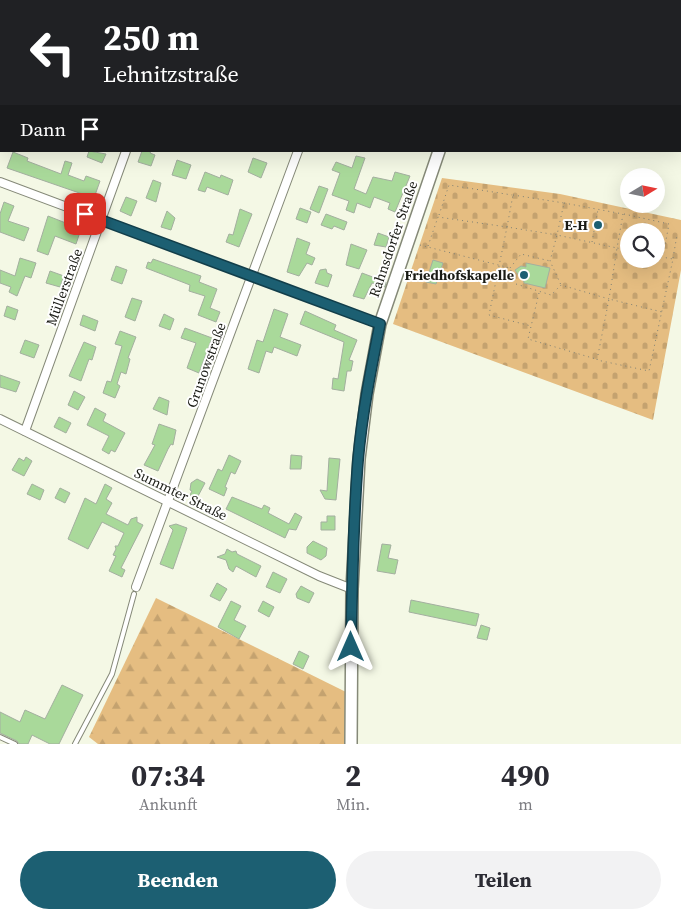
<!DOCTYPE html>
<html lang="de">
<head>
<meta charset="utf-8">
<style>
  :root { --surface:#fff; --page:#f2f2f3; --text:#2b2b33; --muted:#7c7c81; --accent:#1c5f72 }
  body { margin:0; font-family:"Source Serif 4",serif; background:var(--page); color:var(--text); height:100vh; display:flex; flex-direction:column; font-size:19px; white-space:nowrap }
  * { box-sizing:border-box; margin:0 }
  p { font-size:16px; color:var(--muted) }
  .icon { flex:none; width:28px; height:28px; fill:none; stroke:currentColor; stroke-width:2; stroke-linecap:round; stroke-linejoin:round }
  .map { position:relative; height:744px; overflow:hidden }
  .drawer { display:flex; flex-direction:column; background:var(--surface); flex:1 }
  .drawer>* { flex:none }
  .banner { position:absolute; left:0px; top:0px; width:681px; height:152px; box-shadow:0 5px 20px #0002; background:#202124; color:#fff; overflow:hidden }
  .needle { width:32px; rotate:80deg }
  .tools { position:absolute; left:620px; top:168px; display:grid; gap:10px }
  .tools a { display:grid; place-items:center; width:45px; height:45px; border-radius:50%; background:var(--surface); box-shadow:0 5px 20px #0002; font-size:25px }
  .pin { position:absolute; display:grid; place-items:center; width:42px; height:42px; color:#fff; margin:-21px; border-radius:10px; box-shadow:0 2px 8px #0006 }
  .me { position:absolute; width:55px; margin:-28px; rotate:0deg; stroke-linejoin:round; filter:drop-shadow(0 0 4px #0008) }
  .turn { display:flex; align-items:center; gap:18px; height:105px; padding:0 20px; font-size:22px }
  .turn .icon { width:65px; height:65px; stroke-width:2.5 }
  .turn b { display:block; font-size:35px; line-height:42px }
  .then { display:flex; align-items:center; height:48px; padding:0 20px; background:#0003; gap:10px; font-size:19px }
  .eta { display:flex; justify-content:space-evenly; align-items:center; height:85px; text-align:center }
  .eta b { font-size:30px; font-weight:700; line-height:35px }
  .primary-button { display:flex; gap:10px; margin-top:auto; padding:10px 20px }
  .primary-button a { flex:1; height:58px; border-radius:30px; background:var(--accent); color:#fff; font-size:20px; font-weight:700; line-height:58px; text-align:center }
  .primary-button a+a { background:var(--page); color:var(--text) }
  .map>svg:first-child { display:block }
  .forest { fill:url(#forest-firs) }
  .cemetery { fill:url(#cemetery-stones); fill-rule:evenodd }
  .building { fill:#a9d99a; stroke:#a3af9f }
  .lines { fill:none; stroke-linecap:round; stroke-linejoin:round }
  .lane-casing { stroke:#858978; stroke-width:6 }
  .street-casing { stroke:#858978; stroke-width:10 }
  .secondary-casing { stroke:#858978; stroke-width:14 }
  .path { stroke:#7e8074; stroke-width:1; stroke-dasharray:1 4; stroke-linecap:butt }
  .lane { stroke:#fff; stroke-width:4 }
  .street { stroke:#fff; stroke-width:8 }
  .secondary { stroke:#fff; stroke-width:11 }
  .route-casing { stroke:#123e4a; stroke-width:12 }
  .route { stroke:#1c5f72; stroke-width:9 }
  .poi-dot { fill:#1c5f72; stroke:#fff; stroke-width:2 }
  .labels { text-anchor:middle; stroke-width:4; stroke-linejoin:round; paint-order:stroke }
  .poi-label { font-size:14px; font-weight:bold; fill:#1a1b15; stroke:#fff; text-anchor:end }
  .street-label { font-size:14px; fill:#1a1b15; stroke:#fff }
</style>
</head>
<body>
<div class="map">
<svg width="681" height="744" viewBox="0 0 681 744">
  <defs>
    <pattern id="forest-firs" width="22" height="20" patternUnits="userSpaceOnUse" patternTransform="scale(1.25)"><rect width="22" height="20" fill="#e5bd81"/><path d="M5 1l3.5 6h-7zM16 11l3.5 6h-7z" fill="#c4a26f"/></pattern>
    <pattern id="cemetery-stones" width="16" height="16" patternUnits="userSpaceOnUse" patternTransform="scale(1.25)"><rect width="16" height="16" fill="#e5bd81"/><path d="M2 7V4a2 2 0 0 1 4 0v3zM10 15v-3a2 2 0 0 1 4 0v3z" fill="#c4a26f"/></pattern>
  </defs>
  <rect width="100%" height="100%" fill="#f4f8e5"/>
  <polygon class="forest" points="156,598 346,692 345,744 98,744 89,737"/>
  <path class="cemetery" d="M442 178 560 194 681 220V270L653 420 393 324ZM629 231H656V259H629Z"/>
  <g class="building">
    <polygon points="89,151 106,154 102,163 87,157"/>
    <polygon points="142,151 151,151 150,153 155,155 151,166 138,162"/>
    <polygon points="13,152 28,158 27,161 61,174 65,161 72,163 68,175 84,181 86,176 100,181 94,198 7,168"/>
    <polygon points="356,156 365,158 354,189 366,194 373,177 392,181 395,172 410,176 395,212 388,209 390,203 374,197 370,208 357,203 354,213 346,210 349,201 332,195 340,173 332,170 336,162 352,168"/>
    <polygon points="253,158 267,163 261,178 248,172"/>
    <polygon points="177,160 191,165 186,179 172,175"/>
    <polygon points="205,172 220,178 221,175 233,180 228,195 207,187 205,192 198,190"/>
    <polygon points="153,180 161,183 156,202 146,198"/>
    <polygon points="319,186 328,189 319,213 310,209"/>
    <polygon points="126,197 137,201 131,216 120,211"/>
    <polygon points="4,202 14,206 8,221 29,228 24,241 0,232 0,214"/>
    <polygon points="300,208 311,212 307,223 296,219"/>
    <polygon points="240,209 252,214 239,247 226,242 229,234 233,235"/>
    <polygon points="167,211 175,218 171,230 161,227"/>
    <polygon points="326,214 347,222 344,230 334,226 332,229 321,225"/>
    <polygon points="48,216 81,229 76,244 55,236 48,255 37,251"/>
    <polygon points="378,233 389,237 386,247 374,245"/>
    <polygon points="297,238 310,243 306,254 315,258 312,265 307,263 299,276 287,272"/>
    <polygon points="351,244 367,250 359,269 346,265"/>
    <polygon points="20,258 36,263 31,278 25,276 17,296 9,292 11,287 0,283 0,270 15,276"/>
    <polygon points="153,259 201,276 199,282 217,289 210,308 220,312 216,322 198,315 205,296 189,291 190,285 146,268 148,262 151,263"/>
    <polygon points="433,260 443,263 436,284 426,282"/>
    <polygon points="526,263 550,268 545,288 524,283 523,277 519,276 515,270 521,266 526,267"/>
    <polygon points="116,266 127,270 122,284 111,280"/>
    <polygon points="326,269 327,273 332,275 328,287 315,283 320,270"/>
    <polygon points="50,271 64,276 60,287 46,283"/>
    <polygon points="362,273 386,282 385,287 372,283 364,299 353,296"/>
    <polygon points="132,298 142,301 135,321 125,317"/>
    <polygon points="7,306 18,310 15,320 4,316"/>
    <polygon points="274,309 288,314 280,337 301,345 297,356 274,347 272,353 266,351 259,373 248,369 257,340 263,342"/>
    <polygon points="305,311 336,325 334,330 357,340 349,360 353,361 351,371 347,371 344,391 332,389 333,378 338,379 344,342 300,324"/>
    <polygon points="164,314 174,319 170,330 159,326"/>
    <polygon points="83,315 98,321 95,331 80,325"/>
    <polygon points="185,328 212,338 199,373 187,368 196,343 181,338"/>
    <polygon points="120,331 136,337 128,358 130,359 126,374 121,372 117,384 120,386 115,398 103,393 107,381 111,382 122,346 115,344"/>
    <polygon points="25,340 39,345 34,358 20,353"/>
    <polygon points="84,342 96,347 92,360 89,359 81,381 69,376"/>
    <polygon points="0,375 20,382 16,392 0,387"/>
    <polygon points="74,391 85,397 78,410 68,405"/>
    <polygon points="159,397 169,401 167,415 153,409"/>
    <polygon points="95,408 106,414 103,421 125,433 115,452 111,450 109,454 102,450 109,436 87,425"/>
    <polygon points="59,417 71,423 66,433 54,427"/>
    <polygon points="159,424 176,430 173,445 171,444 168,449 158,471 144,465 155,445 152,444"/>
    <polygon points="229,455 241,461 235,474 231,472 225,487 227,488 224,496 209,489 218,469 222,471"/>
    <polygon points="291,455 302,456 301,469 290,469"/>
    <polygon points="26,457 32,461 24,476 12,470 19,458 24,461"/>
    <polygon points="329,458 340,459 336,500 325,499 320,490 327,491"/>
    <polygon points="197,479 205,483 197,498 190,495 192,491 190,490 191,483"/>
    <polygon points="32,484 44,490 40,500 27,494"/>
    <polygon points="105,484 112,488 106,499 112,503 106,514 128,525 131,519 137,517 137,522 143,525 121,568 125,570 122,577 109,571 116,556 113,555 116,549 115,546 118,546 124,533 102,522 88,549 68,539 85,498 96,504"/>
    <polygon points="60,488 70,493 65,503 55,498"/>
    <polygon points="232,497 262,509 264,505 270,508 268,513 289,524 295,513 302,517 296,530 289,529 285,538 226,509"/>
    <polygon points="327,516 335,516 335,530 321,530 321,522 327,522"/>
    <polygon points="176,524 187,528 173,569 160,564 173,530 169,526"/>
    <polygon points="313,541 327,548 326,556 321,560 307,553 307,547"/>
    <polygon points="382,544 391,545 388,558 398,560 395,574 377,571"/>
    <polygon points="227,549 232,552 236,551 237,554 261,566 256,577 236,566 233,572 229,569 226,560 217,557 225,554"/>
    <polygon points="273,572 287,579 280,593 266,587"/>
    <polygon points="217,583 227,589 220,601 210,596"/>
    <polygon points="301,586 314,593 309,603 297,598 296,594"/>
    <polygon points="411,600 479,614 476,626 409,612"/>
    <polygon points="231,601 241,606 234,620 246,626 239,639 218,627"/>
    <polygon points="263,601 274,607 269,617 258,611"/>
    <polygon points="481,625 490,628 487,640 477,638"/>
    <polygon points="299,651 309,656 303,669 293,664"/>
    <polygon points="62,685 83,695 59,744 50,744 32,735 28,744 19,744 17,741 0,733 0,712 20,722 25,710 45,719"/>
  </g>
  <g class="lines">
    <defs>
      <g id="lane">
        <polyline points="0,737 15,744"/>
        <polyline points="75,744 112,674 134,594"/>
      </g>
      <g id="street">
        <polyline points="182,1 182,0"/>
        <polyline points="355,1 355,0"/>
        <polyline points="0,182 380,324"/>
        <polyline points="0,419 319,576 352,589"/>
        <polyline points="25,431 126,151"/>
        <polyline points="136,587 298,151"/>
      </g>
      <g id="secondary">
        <polyline points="499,1 499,0"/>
        <polyline points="351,744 352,589 359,459 367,394 380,324 439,151"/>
      </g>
    </defs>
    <use href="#lane" class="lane-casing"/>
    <use href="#street" class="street-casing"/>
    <use href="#secondary" class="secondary-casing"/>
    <g class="path">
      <polygon points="513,195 564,203 557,235 507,227"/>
      <polyline points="564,203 623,214 617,248 629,250"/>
      <polyline points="624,214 669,224 663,256"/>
      <polyline points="439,215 449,185 512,195"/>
      <polyline points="592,242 598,209"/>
      <polyline points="420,245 510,268 516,284 551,295 561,285 609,299 617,248 557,235 550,261 561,285"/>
      <polyline points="428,246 438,217 507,227 489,315 531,326"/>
      <polyline points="656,256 673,259 649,371 597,360 609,299 662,312"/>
      <polyline points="673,258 677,235"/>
      <polyline points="510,268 521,254 550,261"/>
      <polyline points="539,293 528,339 596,359"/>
    </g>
    <use href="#lane" class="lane"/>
    <use href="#street" class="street"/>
    <use href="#secondary" class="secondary"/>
  </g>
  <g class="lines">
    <defs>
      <path id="route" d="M85 214 380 324C371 369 362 414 358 460 353 522 352 585 351 647"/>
    </defs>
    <use href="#route" class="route-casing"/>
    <use href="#route" class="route"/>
  </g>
  <g class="poi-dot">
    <circle cx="598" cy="225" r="5"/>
    <circle cx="524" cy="275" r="5"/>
  </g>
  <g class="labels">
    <g class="poi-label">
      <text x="588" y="230">E-H</text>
      <text x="514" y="280">Friedhofskapelle</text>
    </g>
    <g class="street-label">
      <text transform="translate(393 239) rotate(-71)" y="5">Rahnsdorfer Straße</text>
      <text transform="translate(64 287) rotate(-70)" y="5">Müllerstraße</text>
      <text transform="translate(206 365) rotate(-70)" y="5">Grunowstraße</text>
      <text transform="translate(181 494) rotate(26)" y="5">Summter Straße</text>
    </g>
  </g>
</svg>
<div class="tools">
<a><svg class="needle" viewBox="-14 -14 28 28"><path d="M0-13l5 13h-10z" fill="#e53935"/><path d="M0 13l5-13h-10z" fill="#7c7c81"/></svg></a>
<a><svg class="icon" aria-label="search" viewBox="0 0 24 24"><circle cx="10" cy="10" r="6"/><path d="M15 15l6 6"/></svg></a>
</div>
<div class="pin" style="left:85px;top:214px;background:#d93025"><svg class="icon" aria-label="arrive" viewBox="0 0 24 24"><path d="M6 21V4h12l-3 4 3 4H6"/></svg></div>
<svg class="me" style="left:351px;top:647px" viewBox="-20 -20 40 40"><path d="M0-17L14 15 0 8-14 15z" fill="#1c5f72" stroke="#fff" stroke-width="4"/></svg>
<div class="banner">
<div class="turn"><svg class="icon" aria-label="left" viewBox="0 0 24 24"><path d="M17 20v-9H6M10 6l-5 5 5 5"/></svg><div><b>250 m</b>Lehnitzstraße</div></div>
<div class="then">Dann<svg class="icon" aria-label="arrive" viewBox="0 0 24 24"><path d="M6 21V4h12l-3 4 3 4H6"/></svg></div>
</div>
</div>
<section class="drawer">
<div class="eta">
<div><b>07:34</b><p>Ankunft</p></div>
<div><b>2</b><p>Min.</p></div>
<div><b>490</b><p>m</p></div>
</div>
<div class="primary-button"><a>Beenden</a><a>Teilen</a></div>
</section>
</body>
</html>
